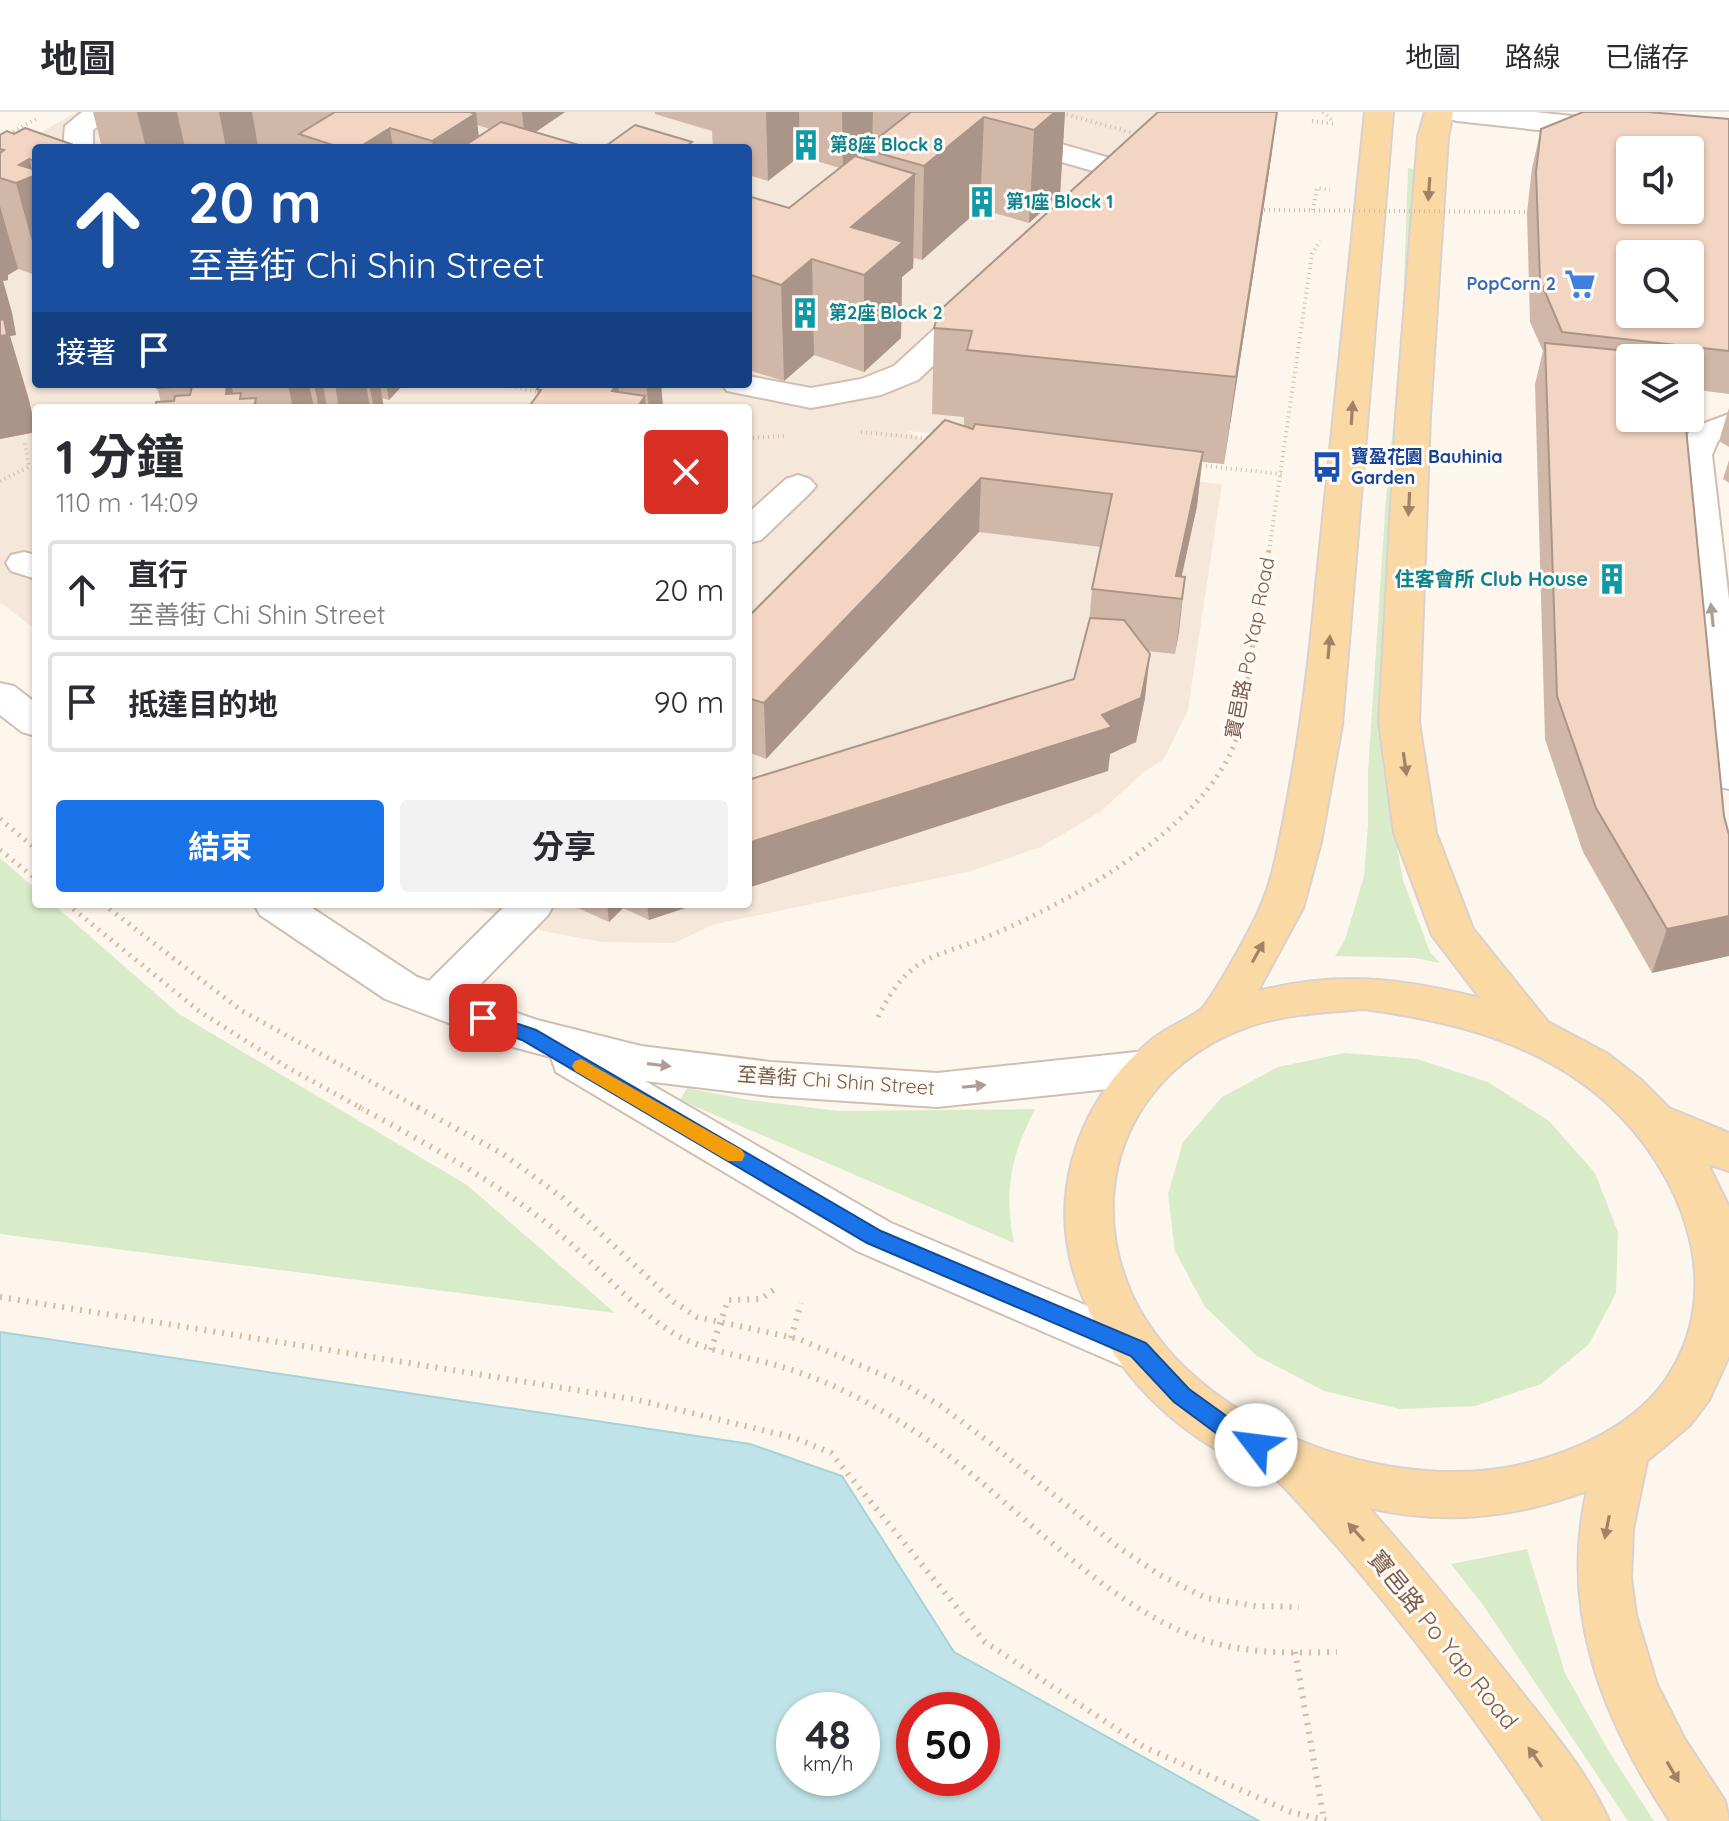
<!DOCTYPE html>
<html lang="zh-TW">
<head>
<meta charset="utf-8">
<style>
  :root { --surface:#fff; --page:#f2f2f3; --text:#2b2b33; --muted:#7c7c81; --line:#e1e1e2; --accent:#1a73e8 }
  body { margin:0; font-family:Quicksand,"Noto Sans TC",sans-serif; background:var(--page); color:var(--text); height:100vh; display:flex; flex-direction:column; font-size:30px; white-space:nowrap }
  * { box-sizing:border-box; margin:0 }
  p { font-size:26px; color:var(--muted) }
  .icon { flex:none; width:44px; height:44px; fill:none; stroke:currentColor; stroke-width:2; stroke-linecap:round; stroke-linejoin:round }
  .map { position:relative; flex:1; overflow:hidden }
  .drawer { position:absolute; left:32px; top:292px; width:720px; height:504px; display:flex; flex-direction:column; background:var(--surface); border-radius:8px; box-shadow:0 2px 6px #0004 }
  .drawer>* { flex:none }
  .hud { position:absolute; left:32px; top:32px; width:720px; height:244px; border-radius:8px; box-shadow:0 2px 6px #0004; background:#1a4fa0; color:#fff; overflow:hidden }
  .buttons { position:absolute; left:1616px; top:24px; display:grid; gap:16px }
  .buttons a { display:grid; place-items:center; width:88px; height:88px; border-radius:8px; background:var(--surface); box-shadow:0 2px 6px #0004; font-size:40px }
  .speed { position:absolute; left:776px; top:1580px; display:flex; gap:16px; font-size:40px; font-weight:700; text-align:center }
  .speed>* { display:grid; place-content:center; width:104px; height:104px; border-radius:50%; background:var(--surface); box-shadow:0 2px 6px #0004; line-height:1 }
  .speed small { font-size:20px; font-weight:400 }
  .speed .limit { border:12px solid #d22; background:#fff; color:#111 }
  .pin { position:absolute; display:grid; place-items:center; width:68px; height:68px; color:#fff; margin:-34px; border-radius:16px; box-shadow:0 4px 12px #0006 }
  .me { position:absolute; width:88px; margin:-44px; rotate:300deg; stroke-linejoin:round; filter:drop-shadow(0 0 6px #0008) }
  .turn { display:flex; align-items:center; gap:28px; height:168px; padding:0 24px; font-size:36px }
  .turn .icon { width:104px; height:104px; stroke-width:2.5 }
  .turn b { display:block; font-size:56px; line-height:68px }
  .then { display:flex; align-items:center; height:76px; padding:0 24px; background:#0003; gap:16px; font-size:30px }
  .round { display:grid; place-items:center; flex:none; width:84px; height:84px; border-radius:8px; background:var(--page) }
  .headline { display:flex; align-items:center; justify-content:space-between; height:136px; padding:0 24px }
  h1 { font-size:48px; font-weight:700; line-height:60px }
  .cta { display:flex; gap:16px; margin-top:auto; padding:16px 24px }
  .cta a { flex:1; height:92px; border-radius:8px; background:var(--accent); color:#fff; font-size:32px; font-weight:700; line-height:92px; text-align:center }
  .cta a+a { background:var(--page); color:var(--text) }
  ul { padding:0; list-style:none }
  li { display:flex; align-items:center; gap:24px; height:100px; margin:0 16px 12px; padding:0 8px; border:4px solid var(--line); border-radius:8px }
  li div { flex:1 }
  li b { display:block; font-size:30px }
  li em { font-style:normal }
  header { display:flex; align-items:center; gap:48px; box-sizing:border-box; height:112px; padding:0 40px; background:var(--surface); border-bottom:2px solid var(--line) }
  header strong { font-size:38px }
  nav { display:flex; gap:44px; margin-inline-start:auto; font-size:28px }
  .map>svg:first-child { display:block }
  .residential { fill:#f5e8da; fill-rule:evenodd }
  .green { fill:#d8ecc9 }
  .water { fill:#bfe3e8; stroke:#a5d3da; stroke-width:2; fill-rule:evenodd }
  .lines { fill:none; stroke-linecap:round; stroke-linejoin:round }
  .minor-casing { stroke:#d1beb0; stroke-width:4 }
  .major-casing { stroke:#dad1cd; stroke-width:4 }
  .path-far2 { stroke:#d9b8a5; stroke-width:4; stroke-dasharray:1 4; stroke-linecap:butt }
  .path-far1 { stroke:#d9b8a5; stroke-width:5; stroke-dasharray:2 6; stroke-linecap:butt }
  .path { stroke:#d9b8a5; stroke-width:6; stroke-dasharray:2 7; stroke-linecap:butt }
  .minor { fill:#fff; fill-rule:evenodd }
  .major { fill:#fbd9a5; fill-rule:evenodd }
  .path-bridge { stroke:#d9b8a5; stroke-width:4; stroke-dasharray:1 4; stroke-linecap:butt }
  .wall { fill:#d1b7a8; fill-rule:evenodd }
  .shaded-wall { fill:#aa9588 }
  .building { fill:#f3d5c3; stroke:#aa9588; stroke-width:2; fill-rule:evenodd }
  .oneway { fill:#a18267 }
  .oneway2 { fill:#af9d94 }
  .route { fill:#1a73e8; stroke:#114b97; stroke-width:2 }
  .slow { fill:#f59e0b }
  .labels { text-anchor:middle; stroke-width:6; stroke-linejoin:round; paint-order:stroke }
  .far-culture-label { font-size:18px; font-weight:bold; fill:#0d838f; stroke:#fffaf3; text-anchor:start }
  .far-shop-label { font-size:18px; font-weight:bold; fill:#366cbe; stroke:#fffaf3; text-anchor:end }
  .far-transit-label { font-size:18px; font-weight:bold; fill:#164399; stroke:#fffaf3; text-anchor:start }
  .culture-label { font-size:20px; font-weight:bold; fill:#0d838f; stroke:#fffaf3; text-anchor:end }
  .street-label { font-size:20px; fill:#7a5c4d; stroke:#fffaf3 }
  .near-street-label { font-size:24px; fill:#7a5c4d; stroke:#fffaf3 }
</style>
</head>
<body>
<header>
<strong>地圖</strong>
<nav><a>地圖</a><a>路線</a><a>已儲存</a></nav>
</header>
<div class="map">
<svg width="1729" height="1709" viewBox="0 0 1729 1709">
  <rect width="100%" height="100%" fill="#fdf6ec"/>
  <path class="residential" d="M77 0H1236L1224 352 908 319 944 343 1222 372 1188 598 1164 647 1144 660 1100 700 1041 735 968 760 715 812 674 831 601 830 543 819 464 792H748V296H36V518L0 490V43ZM36 36H748V272H36Z"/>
  <g class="green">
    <polygon points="1408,56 1419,58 1383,656 1403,768 1430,840 1440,851 1415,846 1335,844 1345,828 1364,764 1368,713 1368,660 1386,386 1402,226"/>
    <polygon points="0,746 36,777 36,792 53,792 179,902 467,1073 615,1201 0,1122"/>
    <polygon points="1345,941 1417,947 1488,970 1549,1009 1595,1061 1618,1120 1616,1181 1589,1232 1541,1272 1475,1294 1400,1297 1324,1279 1257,1244 1205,1195 1175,1139 1168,1082 1183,1030 1222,985 1278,955"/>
    <path d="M687 976 749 988 839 999 1035 997C1010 1047 1004 1077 1014 1131L680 988Z"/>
    <polygon points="1527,1437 1565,1561 1608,1638 1654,1709 1628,1709 1483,1493 1451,1452"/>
  </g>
  <path class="water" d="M0 1220 750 1332 842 1364 954 1540 1259 1709H0ZM794 1598H862V1666H794ZM914 1598H982V1666H914Z"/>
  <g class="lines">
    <defs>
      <g id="minor">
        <polygon points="82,0 117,0 93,18 93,36 63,36 65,14"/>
        <polygon points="905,0 950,0 1134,53 1139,59 1134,65 1124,68 1114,65 909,6"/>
        <polygon points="1443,0 1535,0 1729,21 1729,39 1457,9 1447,6"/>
        <polygon points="976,186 987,189 992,196 987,203 918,268 881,283 811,296 727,279 722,272 748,272 748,264 811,276 861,267 894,254 965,189"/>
        <polygon points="1729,302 1729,324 1718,329 1712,343 1729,488 1729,677 1715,674 1709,664 1678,343 1691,316"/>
        <polygon points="798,363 810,367 816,374 810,381 761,428 748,431 748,401 786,367"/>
        <polygon points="24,440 36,443 36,467 11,459 6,451 11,443"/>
        <polygon points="0,571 14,574 36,591 36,624 22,620 0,603"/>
        <polygon points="254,792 306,792 417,865 429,869 507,792 554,792 548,803 469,884 537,908 641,934 771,950 937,961 1146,939 1162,944 1169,956 1162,968 1146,973 937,995 771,984 645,969 891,1111 1156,1223 1163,1238 1156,1253 1138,1259 1120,1253 857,1139 556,960 551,945 513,935 385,887 260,803"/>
      </g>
      <path id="major" d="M1365 0H1393L1342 613 1321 730 1303 796 1258 879C1339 859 1400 866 1480 886L1432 823 1394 721 1379 610 1396 304 1418 25 1425 0H1453L1448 25 1430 304 1419 610 1436 721 1473 817 1548 910 1608 942 1640 967 1669 996 1729 1021V1059L1708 1052 1729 1095V1244L1709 1288 1690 1313 1647 1349 1633 1417 1631 1466 1636 1503 1657 1573 1684 1626 1725 1689 1729 1709H1670C1603 1608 1559 1500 1587 1379 1515 1406 1445 1413 1369 1396 1422 1455 1470 1515 1519 1577 1551 1618 1588 1661 1609 1709H1544C1466 1591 1379 1476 1282 1373 1268 1358 1240 1351 1221 1340 1160 1305 1113 1253 1084 1188 1043 1095 1072 995 1149 930 1165 916 1184 910 1200 898 1211 890 1253 813 1260 796 1273 767 1279 732 1285 700 1300 625 1309 551 1316 474 1332 316 1349 158 1365 0ZM1364 897C1452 909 1539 930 1607 991 1679 1057 1726 1167 1672 1258 1639 1315 1566 1345 1505 1356 1373 1378 1189 1309 1131 1181 1082 1069 1135 954 1250 914 1286 902 1326 900 1364 897Z"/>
    </defs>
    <use href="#minor" class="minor-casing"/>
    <use href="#major" class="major-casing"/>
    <g class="path-far2">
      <polyline points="1323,0 1334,10"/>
      <polyline points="1312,9 1335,12"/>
      <polyline points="0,27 38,6"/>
      <polyline points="1313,98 1317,76 1330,78"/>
      <polyline points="501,272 543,281"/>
      <polyline points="861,320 931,327"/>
      <polyline points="748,326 784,324"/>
      <polyline points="1196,353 1282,362"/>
      <polyline points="0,369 29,355 25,331"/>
      <polyline points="1269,439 1312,142 1320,129"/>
    </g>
    <g class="path-far1">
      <polyline points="0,707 36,737"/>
      <polyline points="0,738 36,767"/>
      <polyline points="67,792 199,899 285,954 363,997"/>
      <polyline points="103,792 242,899 421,997"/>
      <path d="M878 905C911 838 935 848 996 821 1076 786 1205 715 1236 628 1243 610 1244 587 1247 568 1254 524 1262 480 1269 437"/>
    </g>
    <g class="path">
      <path d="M359 995C427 1032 494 1068 554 1117 592 1148 626 1189 667 1217 700 1240 744 1243 782 1255 824 1267 865 1288 902 1311 1003 1373 1100 1498 1211 1530 1253 1542 1294 1541 1337 1540"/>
      <polyline points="417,995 503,1042 563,1086 674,1190 697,1205 799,1227 904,1272 941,1294 989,1330 1118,1435 1160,1463 1206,1486 1256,1494 1299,1495"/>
      <polyline points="0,1185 638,1288 795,1326 831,1341 985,1530 1144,1635 1291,1700 1329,1709"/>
      <polyline points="791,1226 801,1191"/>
      <polyline points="711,1238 728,1188 761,1187 776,1176"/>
      <polyline points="1295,1540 1324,1708"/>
    </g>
    <use href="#minor" class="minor"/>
    <use href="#major" class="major"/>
    <g class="path-bridge">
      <polyline points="1057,0 1137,22"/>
      <polyline points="1264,98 1527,100"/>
    </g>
  </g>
  <g class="wall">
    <path d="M93 0H565L536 20 589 36H259L258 34 255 36H102ZM477 13 490 17 479 24Z"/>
    <path d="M655 0H1065L1060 83 1029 111 980 97 922 148 914 146 913 156 902 165 901 226 864 260 814 243 784 269 748 258V84L789 96 840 56 800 44 768 69 748 63V36H713L712 19 655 2ZM864 40V47L858 45Z"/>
    <polygon points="1729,7 1729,282 1690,277 1690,246 1630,246 1724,704 1652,861 1583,740 1545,627 1535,272 1543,239 1530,210 1527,100 1532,56 1541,17"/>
    <polygon points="14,22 71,32 73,36 36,36 36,163 18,157 8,163 8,168 3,169 12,201 16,223 10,224 29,288 36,320 0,327 0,23"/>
    <polygon points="1272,40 1224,352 1202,350 1197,394 1181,465 1185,465 1175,542 1147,539 1145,586 1136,630 1110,642 1108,659 1074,567 1089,512 1092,477 1101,435 979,420 766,647 748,640 748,505 964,314 964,305 932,302 934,216"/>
    <polygon points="158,272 404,272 389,288 382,286 384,296 155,296 161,290 157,276"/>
    <polygon points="540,272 661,272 663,296 528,296 537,283 537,277"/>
    <polygon points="1729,296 1729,335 1719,329"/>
    <polygon points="1729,348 1729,371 1723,367"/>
    <polygon points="569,792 697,792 649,808 623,796 609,810"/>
  </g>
  <g class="shaded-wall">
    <polygon points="137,0 177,0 185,36 146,36"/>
    <polygon points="219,0 252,0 258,34 255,36 226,36"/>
    <polygon points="435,0 476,0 480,36 433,36 432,29"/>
    <polygon points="522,0 565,0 525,27"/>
    <polygon points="766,0 799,0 800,44 768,69"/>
    <polygon points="842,0 873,0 872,33 864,37 864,40 843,57"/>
    <polygon points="1055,0 1065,0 1060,83 1029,111 1034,18"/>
    <polygon points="1277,0 1272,40 1224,352 1236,265"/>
    <polygon points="984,5 980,97 922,148 924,54"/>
    <polygon points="390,16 393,36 358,36"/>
    <polygon points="29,47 34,64 36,63 36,144 16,71 19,53"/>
    <polygon points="915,62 913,156 902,165 901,226 864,260 864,163 851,115"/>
    <polygon points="0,94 18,157 8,163 8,168 3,169 12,201 16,223 10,224 29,288 36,320 0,327"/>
    <polygon points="812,147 814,243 784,269 781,173"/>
    <polygon points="227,272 231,272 237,296 226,282"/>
    <polygon points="288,272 309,272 314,296 293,296"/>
    <polygon points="314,272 323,272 327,296 319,296"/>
    <polygon points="335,272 366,272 370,296 339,296"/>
    <polygon points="369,272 380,272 384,296 374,296"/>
    <polygon points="386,272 404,272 389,288"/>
    <polygon points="617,272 618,272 621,296 612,279"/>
    <polygon points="646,272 661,272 663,296 649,296"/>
    <polygon points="645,284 646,296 639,296 639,293"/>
    <polygon points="1203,340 1197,394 1177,486 1176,464"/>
    <polygon points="981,366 979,420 766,647 764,591"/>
    <polygon points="1185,465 1179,520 1175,542 1182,487"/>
    <polygon points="1150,542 1145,586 1136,630 1110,642 1108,659 748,776 748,731 1102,603"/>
    <polygon points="607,792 622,792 623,796 609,810"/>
    <polygon points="647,792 697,792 649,808"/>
    <polygon points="1729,804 1729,844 1652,861 1667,817"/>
  </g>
  <g class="building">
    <polygon points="335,0 470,0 475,2 432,29 390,16 358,36 342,36 299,22"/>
    <polygon points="911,0 1055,0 1034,18 984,5 924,54 864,37"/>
    <polygon points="1158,0 1277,0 1236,265 967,238 972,219 934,216 939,199"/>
    <path d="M1583 0H1648L1729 7V239L1562 220 1540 168 1536 60 1541 17ZM1630 38H1690V98H1630ZM1630 142H1690V202H1630Z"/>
    <polygon points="501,10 589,36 461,36"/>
    <polygon points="635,13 692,30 684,36 603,36"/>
    <polygon points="25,16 71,32 64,36 36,36 36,49 29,47 19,53 36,58 36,63 16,71 0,66 0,41 4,38 0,37 0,23 7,19 14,22"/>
    <polygon points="855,44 915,62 851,115 903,130 864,163 812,147 781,173 748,162 748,129 750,128 748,127 748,84 789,96"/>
    <polygon points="4,207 7,223 0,224 0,208"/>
    <polygon points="1545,231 1679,244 1679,246 1630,246 1630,306 1685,306 1724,704 1729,723 1729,804 1667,817 1596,696 1557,584"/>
    <polygon points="158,272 227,272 226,282 241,281 240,287 256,286 254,296 155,296 156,290 174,289 175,284 190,283 192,274 157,276"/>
    <polygon points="540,272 617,272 612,279 645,284 639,293 633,293 631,296 528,296 541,278 537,277"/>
    <polygon points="630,272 649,272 648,275"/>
    <polygon points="945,308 973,317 975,312 1203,340 1176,464 1185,465 1182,487 1092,477 1112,382 981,366 764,591 748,586 748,505"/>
    <polygon points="1090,506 1124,508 1150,542 1141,586 1102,603 1112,615 748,731 748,668 1074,567"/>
  </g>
  <defs><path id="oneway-solid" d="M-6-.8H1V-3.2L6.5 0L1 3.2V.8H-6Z" transform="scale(2)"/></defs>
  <g class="oneway">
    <use href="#oneway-solid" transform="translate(1429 77) rotate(94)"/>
    <use href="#oneway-solid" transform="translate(1352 301) rotate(-86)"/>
    <use href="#oneway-solid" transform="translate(1409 392) rotate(93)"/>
    <use href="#oneway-solid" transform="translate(1329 535) rotate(-85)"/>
    <use href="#oneway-solid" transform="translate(1405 652) rotate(82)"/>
    <use href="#oneway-solid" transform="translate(1258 840) rotate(-61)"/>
    <use href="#oneway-solid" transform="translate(1607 1415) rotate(101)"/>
    <use href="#oneway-solid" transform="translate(1356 1420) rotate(-132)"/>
    <use href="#oneway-solid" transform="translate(1535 1645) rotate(-125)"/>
    <use href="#oneway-solid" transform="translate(1673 1660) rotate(60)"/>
  </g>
  <g class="oneway2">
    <use href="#oneway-solid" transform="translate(1712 503) rotate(-96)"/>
    <use href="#oneway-solid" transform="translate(659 953) rotate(7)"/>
    <use href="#oneway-solid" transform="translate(974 974) rotate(-6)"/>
  </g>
  <polygon class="route" points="483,900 536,918 881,1119 1146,1231 1189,1277 1243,1316 1264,1327 1267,1333 1264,1340 1256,1343 1228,1330 1174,1290 1131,1244 867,1131 522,928 476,911 473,906"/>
  <polygon class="slow" points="581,947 742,1038 745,1043 742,1049 728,1049 575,959 572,954 575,949"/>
  <defs>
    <symbol id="building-bare" viewBox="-9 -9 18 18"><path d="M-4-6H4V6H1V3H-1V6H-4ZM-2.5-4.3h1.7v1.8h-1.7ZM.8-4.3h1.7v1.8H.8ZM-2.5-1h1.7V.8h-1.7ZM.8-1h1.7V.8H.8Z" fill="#0f9aa8" stroke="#fffaf3" stroke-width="2.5" paint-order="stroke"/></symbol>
    <symbol id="supermarket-bare" viewBox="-9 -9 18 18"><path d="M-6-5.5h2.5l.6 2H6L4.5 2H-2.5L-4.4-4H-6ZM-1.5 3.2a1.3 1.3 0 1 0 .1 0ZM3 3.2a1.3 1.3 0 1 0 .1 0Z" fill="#3f7fe0" stroke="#fffaf3" stroke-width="2.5" paint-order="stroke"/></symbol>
    <symbol id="bus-bare" viewBox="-9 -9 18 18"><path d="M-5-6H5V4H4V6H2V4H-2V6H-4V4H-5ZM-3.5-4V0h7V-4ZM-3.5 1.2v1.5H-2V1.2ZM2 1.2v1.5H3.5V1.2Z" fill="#1a4fb4" stroke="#fffaf3" stroke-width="2.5" paint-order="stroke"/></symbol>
  </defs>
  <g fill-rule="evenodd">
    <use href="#building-bare" x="784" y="11" width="44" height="44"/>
    <use href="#building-bare" x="960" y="68" width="44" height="44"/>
    <use href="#supermarket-bare" x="1558" y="150" width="44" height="44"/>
    <use href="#building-bare" x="783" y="179" width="44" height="44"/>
    <use href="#bus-bare" x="1305" y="333" width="44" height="44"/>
    <use href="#building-bare" x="1590" y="445" width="44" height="44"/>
  </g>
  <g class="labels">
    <g class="far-culture-label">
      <text x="830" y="39">第8座 Block 8</text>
      <text x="1006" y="96">第1座 Block 1</text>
      <text x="829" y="207">第2座 Block 2</text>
    </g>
    <g class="far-shop-label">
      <text x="1556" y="178">PopCorn 2</text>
    </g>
    <g class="far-transit-label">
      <text x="1351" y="351">寶盈花園 Bauhinia<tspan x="1351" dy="21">Garden</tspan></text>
    </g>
    <g class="culture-label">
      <text x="1588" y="474">住客會所 Club House</text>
    </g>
    <g class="street-label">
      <text transform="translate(1250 536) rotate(-79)" y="7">寶邑路 Po Yap Road</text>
      <text transform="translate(836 969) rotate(4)" y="7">至善街 Chi Shin Street</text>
    </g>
    <g class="near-street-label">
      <text transform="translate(1443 1528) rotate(51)" y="8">寶邑路 Po Yap Road</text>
    </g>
  </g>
</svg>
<div class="buttons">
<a><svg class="icon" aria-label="sound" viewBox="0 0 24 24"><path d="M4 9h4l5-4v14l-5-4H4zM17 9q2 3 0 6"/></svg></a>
<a><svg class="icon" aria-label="search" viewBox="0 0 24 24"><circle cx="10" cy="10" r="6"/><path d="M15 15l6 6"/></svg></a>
<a><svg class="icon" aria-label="layers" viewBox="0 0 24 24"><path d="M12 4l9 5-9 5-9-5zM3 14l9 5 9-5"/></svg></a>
</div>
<div class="speed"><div>48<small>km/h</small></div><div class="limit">50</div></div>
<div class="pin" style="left:483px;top:906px;background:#d93025"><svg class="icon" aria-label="arrive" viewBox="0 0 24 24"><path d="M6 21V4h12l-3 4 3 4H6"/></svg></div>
<svg class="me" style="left:1256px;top:1333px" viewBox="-20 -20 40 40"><circle r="19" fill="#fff"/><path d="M0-13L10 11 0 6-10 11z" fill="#1a73e8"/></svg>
<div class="hud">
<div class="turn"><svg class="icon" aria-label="ahead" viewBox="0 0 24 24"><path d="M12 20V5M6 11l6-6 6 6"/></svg><div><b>20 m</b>至善街 Chi Shin Street</div></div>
<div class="then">接著<svg class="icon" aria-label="arrive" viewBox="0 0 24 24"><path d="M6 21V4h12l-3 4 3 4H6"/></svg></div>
</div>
<section class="drawer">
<div class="headline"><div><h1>1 分鐘</h1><p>110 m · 14:09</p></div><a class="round" style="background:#d93025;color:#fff"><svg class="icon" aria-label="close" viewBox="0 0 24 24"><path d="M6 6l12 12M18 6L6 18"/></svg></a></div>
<ul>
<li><svg class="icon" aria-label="ahead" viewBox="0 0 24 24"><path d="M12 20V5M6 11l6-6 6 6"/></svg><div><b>直行</b><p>至善街 Chi Shin Street</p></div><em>20 m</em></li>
<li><svg class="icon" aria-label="arrive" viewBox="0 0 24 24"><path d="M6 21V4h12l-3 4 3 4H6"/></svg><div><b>抵達目的地</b></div><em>90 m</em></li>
</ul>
<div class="cta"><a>結束</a><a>分享</a></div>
</section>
</div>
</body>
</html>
